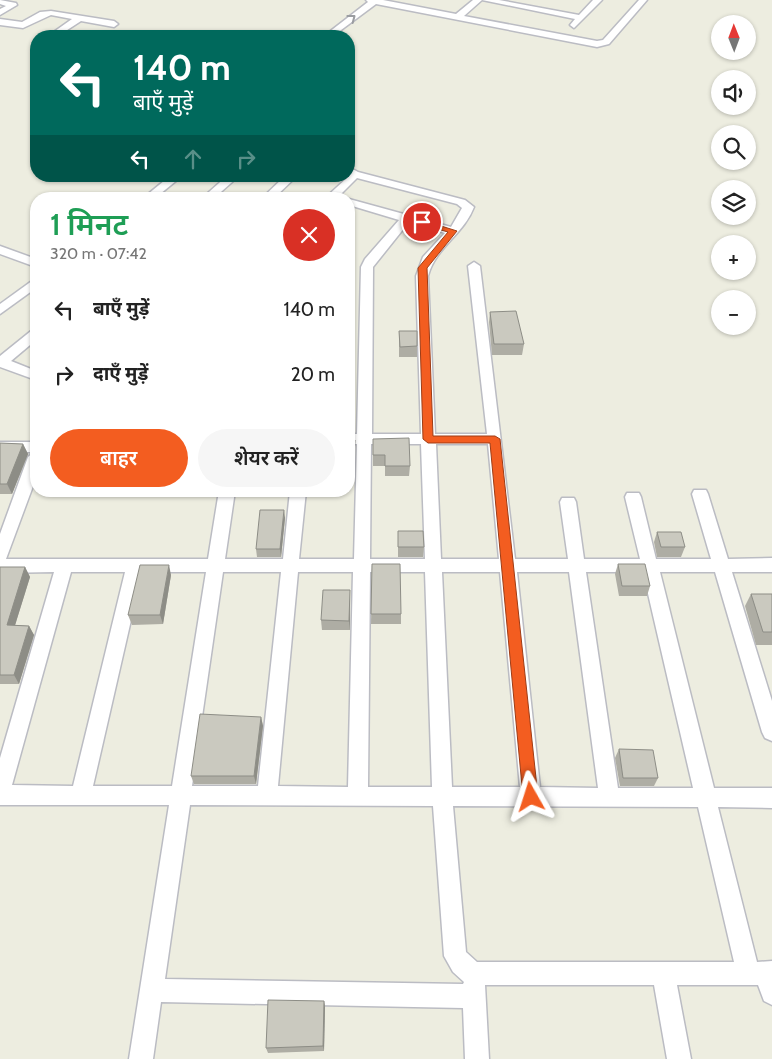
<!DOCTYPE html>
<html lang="hi">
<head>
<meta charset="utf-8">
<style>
  :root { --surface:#fff; --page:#f6f6f6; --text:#222; --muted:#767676; --accent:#f35d20 }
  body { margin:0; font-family:Cabin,"Noto Sans Devanagari",sans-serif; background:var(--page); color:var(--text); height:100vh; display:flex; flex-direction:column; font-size:19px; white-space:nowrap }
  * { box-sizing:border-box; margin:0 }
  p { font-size:16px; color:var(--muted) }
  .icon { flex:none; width:28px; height:28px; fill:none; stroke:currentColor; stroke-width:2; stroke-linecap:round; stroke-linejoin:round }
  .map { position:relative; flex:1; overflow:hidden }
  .drawer { position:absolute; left:30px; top:192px; width:325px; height:305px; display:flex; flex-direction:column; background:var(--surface); border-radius:20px; box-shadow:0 1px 4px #0004 }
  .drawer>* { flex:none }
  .top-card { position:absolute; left:30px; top:30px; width:325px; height:152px; border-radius:20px; box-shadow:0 1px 4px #0004; background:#00695c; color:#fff; overflow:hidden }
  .needle { width:32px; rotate:359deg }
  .fabs { position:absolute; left:711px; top:15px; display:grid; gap:10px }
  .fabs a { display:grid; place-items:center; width:45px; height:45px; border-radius:50%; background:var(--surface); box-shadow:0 1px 4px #0004; font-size:25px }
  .pin { position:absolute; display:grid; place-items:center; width:42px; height:42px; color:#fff; margin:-21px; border:2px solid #fff; border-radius:50%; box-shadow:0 1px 5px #0007 }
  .me { position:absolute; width:55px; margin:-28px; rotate:354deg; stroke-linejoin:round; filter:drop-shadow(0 0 4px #0008) }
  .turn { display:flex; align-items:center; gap:18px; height:105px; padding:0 20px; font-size:22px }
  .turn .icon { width:65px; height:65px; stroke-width:2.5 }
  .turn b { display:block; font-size:35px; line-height:42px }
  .lanes { display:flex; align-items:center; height:48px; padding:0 20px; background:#0003; justify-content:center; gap:25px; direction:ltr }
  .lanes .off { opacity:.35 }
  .round { display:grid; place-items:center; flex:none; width:52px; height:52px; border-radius:26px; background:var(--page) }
  .overview { display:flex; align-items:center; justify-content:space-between; height:85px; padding:0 20px }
  h1 { font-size:30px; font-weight:600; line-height:38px; color:#1e9e55 }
  .primary-button { display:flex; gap:10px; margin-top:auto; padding:10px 20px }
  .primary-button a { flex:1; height:58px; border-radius:30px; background:var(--accent); color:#fff; font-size:20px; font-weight:600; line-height:58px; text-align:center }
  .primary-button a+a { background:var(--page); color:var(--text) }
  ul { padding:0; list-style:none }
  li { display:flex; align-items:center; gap:15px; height:65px; padding:0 20px }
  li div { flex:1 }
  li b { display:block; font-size:19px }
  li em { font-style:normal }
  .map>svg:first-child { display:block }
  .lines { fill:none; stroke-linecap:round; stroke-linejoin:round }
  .minor-casing { stroke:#bbbcc3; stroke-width:3 }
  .minor { fill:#fff; fill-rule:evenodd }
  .wall { fill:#aeada4 }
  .shaded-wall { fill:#8d8d86 }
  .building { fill:#cac9bf; stroke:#8d8d86 }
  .oneway { stroke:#9b9da1 }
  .route { fill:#f35d20; stroke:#9e3c15 }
</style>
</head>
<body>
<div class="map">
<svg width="772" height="1059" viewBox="0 0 772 1059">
  <rect width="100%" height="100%" fill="#edede0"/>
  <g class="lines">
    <defs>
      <g id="minor">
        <polygon points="0,0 16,3 17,5 0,15 0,9 6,6 0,4"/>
        <polygon points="366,0 383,0 456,14 473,0 499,0 579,15 593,0 602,0 574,28 570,25 575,19 482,0 464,16 597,41 603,40 639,0 647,0 609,44 597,47 376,4 333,36 324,36 368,2"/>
        <polygon points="51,11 114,21 118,24 114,27 81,21 58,36 48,36 72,19 51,15 23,28 0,25 0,19 22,22 40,12"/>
        <path d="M349 167 358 172 465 200 474 207C464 234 435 248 428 276L435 434H487L468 266 474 262 480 266 515 559H568L560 502 562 498H574L576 502 584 559H640L625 497 627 493H639L641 497 656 559H711L692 494 694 490H706L708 494 728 559 772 558V572H732L772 701V741L765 738 762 732 715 572H660L714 788H772V808L718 807 757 962 772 961V1005L764 1001 758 985H677L691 1059H667L654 985H485L489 1059H465L463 1008 161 1002 153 1059H129L169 805H0V758L54 572 0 573V534L28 457 34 452H0V442H36V478L6 559H208L219 491H235L225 559H283L290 491H306L299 559H354L357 444H349V434H357L361 267 365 259 399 220 349 205V199L451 227 462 208 457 204 357 178 336 199H324L349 176ZM409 222 445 233 423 257 416 276 421 434H372L373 267ZM371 444H421L425 559H370ZM436 444H488L499 559H441ZM71 572H125L73 786 12 785ZM142 572H206L172 786H93ZM223 572H281L258 786H192ZM298 572H353L348 787 278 786ZM370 572H425L432 787H368ZM442 572H500L520 787H452ZM517 572H569L598 788 540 787ZM586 572H643L693 788H618ZM190 805 433 806 444 956 453 972 464 982 463 984 165 979ZM453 806 698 807 734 962H477L466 952Z"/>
        <polygon points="170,176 182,176 154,199 142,199"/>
        <polygon points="227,176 239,176 213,199 201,199"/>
        <polygon points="285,176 297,176 273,199 261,199"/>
        <polygon points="0,246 36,259 36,267 0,254"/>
        <polygon points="36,278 36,288 0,314 0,304"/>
        <polygon points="36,330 36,340 11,361 36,371 36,380 0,367 0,356 31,331"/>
      </g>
    </defs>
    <use href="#minor" class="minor-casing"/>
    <use href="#minor" class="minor"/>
  </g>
  <g class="wall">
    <polygon points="490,312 524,344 522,355 492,355 489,322"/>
    <polygon points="399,331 417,346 417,357 399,357"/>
    <polygon points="373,439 410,466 409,476 385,476 385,466 373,466"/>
    <rect x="349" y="440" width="6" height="26"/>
    <polygon points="0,443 23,444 28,454 12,494 0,494"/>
    <polygon points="285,518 281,557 257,557 256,549"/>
    <polygon points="398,531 424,547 423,557 398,557"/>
    <polygon points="657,532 685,547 681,557 657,557 654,542"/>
    <polygon points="372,564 401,614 401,624 371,624"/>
    <polygon points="618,564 650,586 647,596 619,596 615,574"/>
    <polygon points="0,567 25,567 30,577 15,625 29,626 34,635 19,684 0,684"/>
    <polygon points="171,575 163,624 132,625 128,615"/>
    <polygon points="751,594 772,594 772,645 756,645 745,606"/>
    <polygon points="350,600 350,630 322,630 321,620"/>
    <polygon points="261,717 263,726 256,784 194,784 191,776"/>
    <polygon points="619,749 658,778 654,786 620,786 615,758"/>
    <polygon points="324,1001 325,1007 324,1051 268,1053 266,1048"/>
  </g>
  <g class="shaded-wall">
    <polygon points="23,444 28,454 12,494 7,484"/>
    <polygon points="284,510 285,518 281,557 280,549"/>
    <polygon points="169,565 171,575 163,624 160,615"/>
    <polygon points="25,567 30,577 12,635 7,625"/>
    <polygon points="350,590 350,630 349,621"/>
    <polygon points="29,626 34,635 19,684 14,675"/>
    <polygon points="261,717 263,726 256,784 254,776"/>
    <polygon points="324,1001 325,1007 324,1051 323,1046"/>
  </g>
  <g class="building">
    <polygon points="516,311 524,344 494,344 490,312"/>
    <polygon points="399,331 417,331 417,346 400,347"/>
    <polygon points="409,438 410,466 385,466 385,455 373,455 373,439"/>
    <polygon points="349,440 355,440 354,456 349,457"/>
    <polygon points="0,443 23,444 7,484 0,484"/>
    <polygon points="260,510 284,510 280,549 256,549"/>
    <polygon points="398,531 423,531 424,547 398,547"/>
    <polygon points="657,532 681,532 685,547 661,547"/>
    <polygon points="372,564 400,564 401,614 371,614"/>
    <polygon points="618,564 645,564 650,586 622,586"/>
    <polygon points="140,565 169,565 160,615 128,615"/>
    <polygon points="0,567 25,567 7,625 29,626 14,675 0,675"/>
    <polygon points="323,590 350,590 349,621 321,620"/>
    <polygon points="751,594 772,594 772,632 763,632"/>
    <polygon points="200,714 261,717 254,776 191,776"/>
    <polygon points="619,749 653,750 658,778 623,778"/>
    <polygon points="268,1000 324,1001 323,1046 266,1048"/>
  </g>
  <defs><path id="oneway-chevron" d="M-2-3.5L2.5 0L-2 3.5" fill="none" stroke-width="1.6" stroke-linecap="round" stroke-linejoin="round" transform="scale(1.25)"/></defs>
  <use class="oneway" href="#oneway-chevron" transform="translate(352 18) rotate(-37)"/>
  <polygon class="route" points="422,220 457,231 427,268 433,436 495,436 500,439 538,797 536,802 531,804 526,802 523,797 490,443 428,443 423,439 418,268 448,232 420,224 418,222"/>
</svg>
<div class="fabs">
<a><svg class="needle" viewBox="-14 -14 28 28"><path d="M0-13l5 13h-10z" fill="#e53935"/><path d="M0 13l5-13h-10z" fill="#767676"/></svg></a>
<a><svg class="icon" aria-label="sound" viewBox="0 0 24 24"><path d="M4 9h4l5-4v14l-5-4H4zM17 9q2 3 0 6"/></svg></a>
<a><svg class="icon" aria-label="search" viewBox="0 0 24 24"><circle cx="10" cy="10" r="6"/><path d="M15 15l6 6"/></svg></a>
<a><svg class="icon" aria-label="layers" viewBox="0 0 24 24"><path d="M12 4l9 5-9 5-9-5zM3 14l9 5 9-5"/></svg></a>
<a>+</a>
<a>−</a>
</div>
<div class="pin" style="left:422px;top:222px;background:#d93025"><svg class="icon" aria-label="arrive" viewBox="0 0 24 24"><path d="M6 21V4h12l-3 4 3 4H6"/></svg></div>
<svg class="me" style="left:531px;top:797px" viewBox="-20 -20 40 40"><path d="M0-17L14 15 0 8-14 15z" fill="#f35d20" stroke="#fff" stroke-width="4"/></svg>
<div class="top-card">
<div class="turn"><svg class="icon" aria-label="left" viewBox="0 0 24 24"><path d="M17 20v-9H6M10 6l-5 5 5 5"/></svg><div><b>140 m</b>बाएँ मुड़ें</div></div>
<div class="lanes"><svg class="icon" aria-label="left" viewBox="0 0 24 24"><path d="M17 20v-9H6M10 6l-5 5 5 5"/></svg><svg class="icon off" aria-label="ahead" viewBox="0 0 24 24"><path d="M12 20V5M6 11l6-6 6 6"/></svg><svg class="icon off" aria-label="right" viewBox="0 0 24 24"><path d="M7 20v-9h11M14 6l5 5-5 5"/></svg></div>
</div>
<section class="drawer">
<div class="overview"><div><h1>1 मिनट</h1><p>320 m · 07:42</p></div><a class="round" style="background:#d93025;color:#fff"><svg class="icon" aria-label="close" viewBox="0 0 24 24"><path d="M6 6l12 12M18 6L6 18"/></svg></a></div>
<ul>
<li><svg class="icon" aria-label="left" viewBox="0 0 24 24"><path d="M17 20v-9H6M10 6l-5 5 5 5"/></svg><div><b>बाएँ मुड़ें</b></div><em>140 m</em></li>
<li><svg class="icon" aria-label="right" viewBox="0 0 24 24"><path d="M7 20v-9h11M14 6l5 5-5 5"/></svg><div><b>दाएँ मुड़ें</b></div><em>20 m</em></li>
</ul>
<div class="primary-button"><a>बाहर</a><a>शेयर करें</a></div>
</section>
</div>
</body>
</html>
